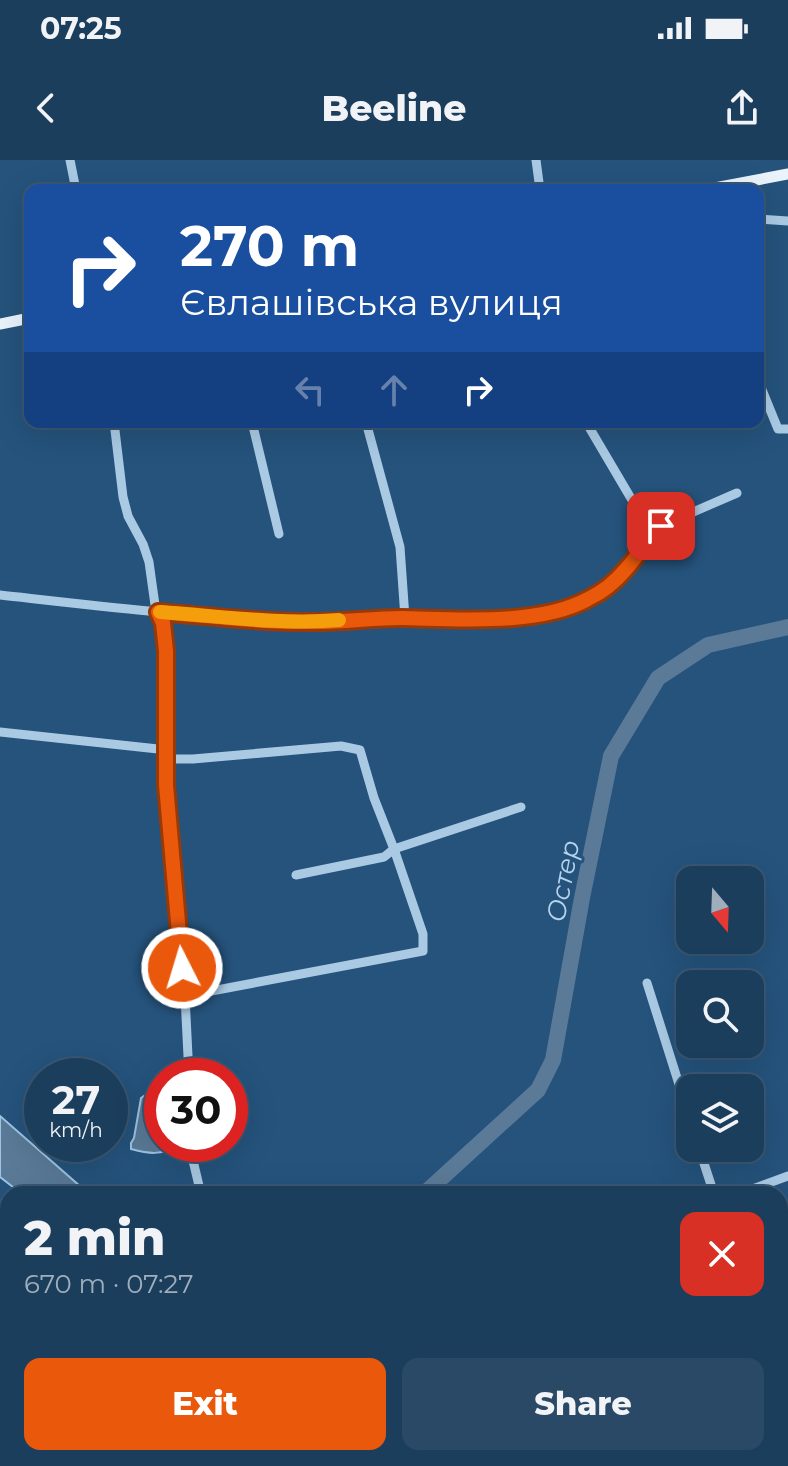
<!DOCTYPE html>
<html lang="en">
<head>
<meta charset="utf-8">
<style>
  :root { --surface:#1c3e5d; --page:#294966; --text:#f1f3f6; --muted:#a0aebc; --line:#3a5772; --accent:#ea580c }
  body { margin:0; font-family:Montserrat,sans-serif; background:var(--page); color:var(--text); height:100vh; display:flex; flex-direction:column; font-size:30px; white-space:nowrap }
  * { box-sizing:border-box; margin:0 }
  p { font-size:26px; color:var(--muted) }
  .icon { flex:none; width:44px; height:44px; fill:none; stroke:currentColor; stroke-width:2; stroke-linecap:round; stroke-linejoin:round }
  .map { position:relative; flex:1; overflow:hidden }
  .drawer { position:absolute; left:0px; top:1026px; width:788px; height:280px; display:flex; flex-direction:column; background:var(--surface); border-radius:24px 24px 0 0; box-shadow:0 8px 32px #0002,0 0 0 2px var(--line) }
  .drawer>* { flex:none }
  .banner { position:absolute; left:24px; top:24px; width:740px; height:244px; border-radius:16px; box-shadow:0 8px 32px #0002,0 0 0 2px var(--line); background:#1a4fa0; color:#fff; overflow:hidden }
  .needle { width:52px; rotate:161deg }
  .tools { position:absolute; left:676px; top:706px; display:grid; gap:16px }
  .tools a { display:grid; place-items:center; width:88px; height:88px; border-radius:16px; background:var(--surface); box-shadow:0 8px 32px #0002,0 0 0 2px var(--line); font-size:40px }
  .speed { position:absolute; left:24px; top:898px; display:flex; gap:16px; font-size:40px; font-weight:700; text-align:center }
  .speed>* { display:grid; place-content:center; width:104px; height:104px; border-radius:50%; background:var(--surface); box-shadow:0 8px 32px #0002,0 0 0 2px var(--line); line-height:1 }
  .speed small { font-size:20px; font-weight:400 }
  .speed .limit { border:12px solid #d22; background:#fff; color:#111 }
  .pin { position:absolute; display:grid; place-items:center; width:68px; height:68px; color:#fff; margin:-34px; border-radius:16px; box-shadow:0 4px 12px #0006 }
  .me { position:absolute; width:88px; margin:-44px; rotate:355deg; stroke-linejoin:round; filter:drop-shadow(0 0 6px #0008) }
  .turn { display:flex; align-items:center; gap:28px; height:168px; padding:0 24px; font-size:36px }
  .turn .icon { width:104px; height:104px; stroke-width:2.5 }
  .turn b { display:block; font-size:56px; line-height:68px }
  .lanes { display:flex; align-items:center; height:76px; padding:0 24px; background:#0003; justify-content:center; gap:40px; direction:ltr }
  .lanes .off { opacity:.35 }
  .round { display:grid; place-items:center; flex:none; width:84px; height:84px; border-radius:16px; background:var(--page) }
  .summary { display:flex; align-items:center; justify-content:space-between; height:136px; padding:0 24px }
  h1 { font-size:48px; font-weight:800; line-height:60px }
  .button { display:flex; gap:16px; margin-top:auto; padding:16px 24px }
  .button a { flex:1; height:92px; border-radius:16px; background:var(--accent); color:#fff; font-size:32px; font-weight:800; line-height:92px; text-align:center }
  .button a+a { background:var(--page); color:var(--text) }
  .status { display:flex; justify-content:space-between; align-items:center; height:56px; padding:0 40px; background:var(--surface); direction:ltr }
  .status svg { height:22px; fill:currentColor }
  header { display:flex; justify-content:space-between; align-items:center; height:104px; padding:0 24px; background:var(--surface); font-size:36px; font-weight:800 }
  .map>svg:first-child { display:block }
  .green { fill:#396d99 }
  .water { fill:#5a7a97; stroke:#9ec5e5; stroke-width:2 }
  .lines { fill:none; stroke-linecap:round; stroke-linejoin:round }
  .river { stroke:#5a7a97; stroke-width:16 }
  .minor { stroke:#aacae4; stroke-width:9 }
  .major { stroke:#eaf3fc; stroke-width:11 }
  .route-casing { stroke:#983908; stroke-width:20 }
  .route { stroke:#ea580c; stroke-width:14 }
  .slow { stroke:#f59e0b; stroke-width:14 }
  .labels { text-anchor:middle; stroke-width:6; stroke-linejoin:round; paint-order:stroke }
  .water-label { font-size:26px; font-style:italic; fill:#b5d3ec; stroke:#25537c }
</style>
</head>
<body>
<div class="status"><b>07:25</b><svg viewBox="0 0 49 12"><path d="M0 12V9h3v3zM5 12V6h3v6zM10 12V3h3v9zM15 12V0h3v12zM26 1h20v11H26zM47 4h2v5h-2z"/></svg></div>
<header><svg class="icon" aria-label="back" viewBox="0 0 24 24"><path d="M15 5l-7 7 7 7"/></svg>Beeline<svg class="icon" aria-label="share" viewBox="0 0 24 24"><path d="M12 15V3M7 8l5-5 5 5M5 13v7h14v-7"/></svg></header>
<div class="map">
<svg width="788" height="1306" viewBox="0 0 788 1306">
  <rect width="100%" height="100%" fill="#25537c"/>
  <polygon class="green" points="0,1085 3,1092 8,1095 8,1209 0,1203"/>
  <g class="water">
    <path d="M162 928V984H175C164 997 146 993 131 989V983L134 978 141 938 151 931Z"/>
    <polygon points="0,956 81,1027 77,1034 22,1034 0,1017"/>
  </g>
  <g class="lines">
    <polyline class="river" points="424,1034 538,930 553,900 582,738 611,596 658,518 708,485 788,467"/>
    <g class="minor">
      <polyline points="70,0 76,30"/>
      <polyline points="536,0 540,30"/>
      <polyline points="758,59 788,61"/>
      <polyline points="758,220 778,269 788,269"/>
      <polyline points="114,262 123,337 128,356 143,384 149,402 155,445 163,463 166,491 166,625 185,836 189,916"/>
      <polyline points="252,262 279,374"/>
      <polyline points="366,262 400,387 405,458"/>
      <polyline points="586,262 652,374"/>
      <path d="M0 435C90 445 181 456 271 460 316 463 360 458 404 458 458 459 542 465 589 439 603 431 616 420 627 408 639 395 647 379 661 366L737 333"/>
      <polyline points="0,572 158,589 175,599 193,599 341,586 360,590 374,638 394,689 423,774 423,791 185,836"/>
      <polyline points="296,715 384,697 394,689 521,647"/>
      <polyline points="647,823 690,959"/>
      <polyline points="189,984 201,1034"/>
      <polyline points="699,988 714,1034"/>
      <polyline points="691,1034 711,1027"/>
      <polyline points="739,1034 788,1016"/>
      <polyline points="780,1241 788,1266"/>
      <polyline points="415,1298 422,1306"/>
      <polyline points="684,1298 686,1306"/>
      <polyline points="350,1306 374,1298"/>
      <polyline points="623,1306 651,1298"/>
    </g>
    <g class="major">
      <polyline points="704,30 788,14"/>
      <polyline points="0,164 30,158"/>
    </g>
  </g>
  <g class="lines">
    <defs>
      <path id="route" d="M182 808 166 625V491L163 463 158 452C210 456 264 463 316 462 345 462 373 458 402 458 457 459 539 466 588 439 603 432 616 421 626 409 639 395 647 379 661 366"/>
    </defs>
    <use href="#route" class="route-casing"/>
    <use href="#route" class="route"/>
    <path class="slow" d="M160 452C220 456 280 465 339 460"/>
  </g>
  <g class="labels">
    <g class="water-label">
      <text transform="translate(563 721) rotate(-79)" y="9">Остер</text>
    </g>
  </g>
</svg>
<div class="tools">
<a><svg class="needle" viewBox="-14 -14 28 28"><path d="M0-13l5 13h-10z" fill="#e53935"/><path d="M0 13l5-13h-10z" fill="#a0aebc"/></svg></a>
<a><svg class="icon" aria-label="search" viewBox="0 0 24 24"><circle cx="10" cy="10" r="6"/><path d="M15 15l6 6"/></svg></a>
<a><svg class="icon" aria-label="layers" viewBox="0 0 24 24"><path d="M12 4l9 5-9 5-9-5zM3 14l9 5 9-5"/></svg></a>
</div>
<div class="speed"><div>27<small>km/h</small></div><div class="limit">30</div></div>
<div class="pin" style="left:661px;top:366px;background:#d93025"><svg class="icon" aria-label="arrive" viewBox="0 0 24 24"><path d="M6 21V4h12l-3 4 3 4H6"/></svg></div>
<svg class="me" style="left:182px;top:808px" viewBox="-20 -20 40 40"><circle r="17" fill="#ea580c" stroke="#fff" stroke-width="3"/><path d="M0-11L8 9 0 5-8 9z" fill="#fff"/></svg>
<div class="banner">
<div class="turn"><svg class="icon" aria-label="right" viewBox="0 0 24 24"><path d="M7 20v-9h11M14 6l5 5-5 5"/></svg><div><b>270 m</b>Євлашівська вулиця</div></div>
<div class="lanes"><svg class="icon off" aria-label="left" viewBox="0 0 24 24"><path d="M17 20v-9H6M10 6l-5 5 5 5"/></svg><svg class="icon off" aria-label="ahead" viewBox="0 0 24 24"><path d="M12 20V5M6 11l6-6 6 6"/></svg><svg class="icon" aria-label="right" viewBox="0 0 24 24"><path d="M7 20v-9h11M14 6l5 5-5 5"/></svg></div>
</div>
<section class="drawer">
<div class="summary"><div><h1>2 min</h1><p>670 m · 07:27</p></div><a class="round" style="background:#d93025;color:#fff"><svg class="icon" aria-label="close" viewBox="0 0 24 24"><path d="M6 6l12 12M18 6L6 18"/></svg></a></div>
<div class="button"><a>Exit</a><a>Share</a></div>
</section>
</div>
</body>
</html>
